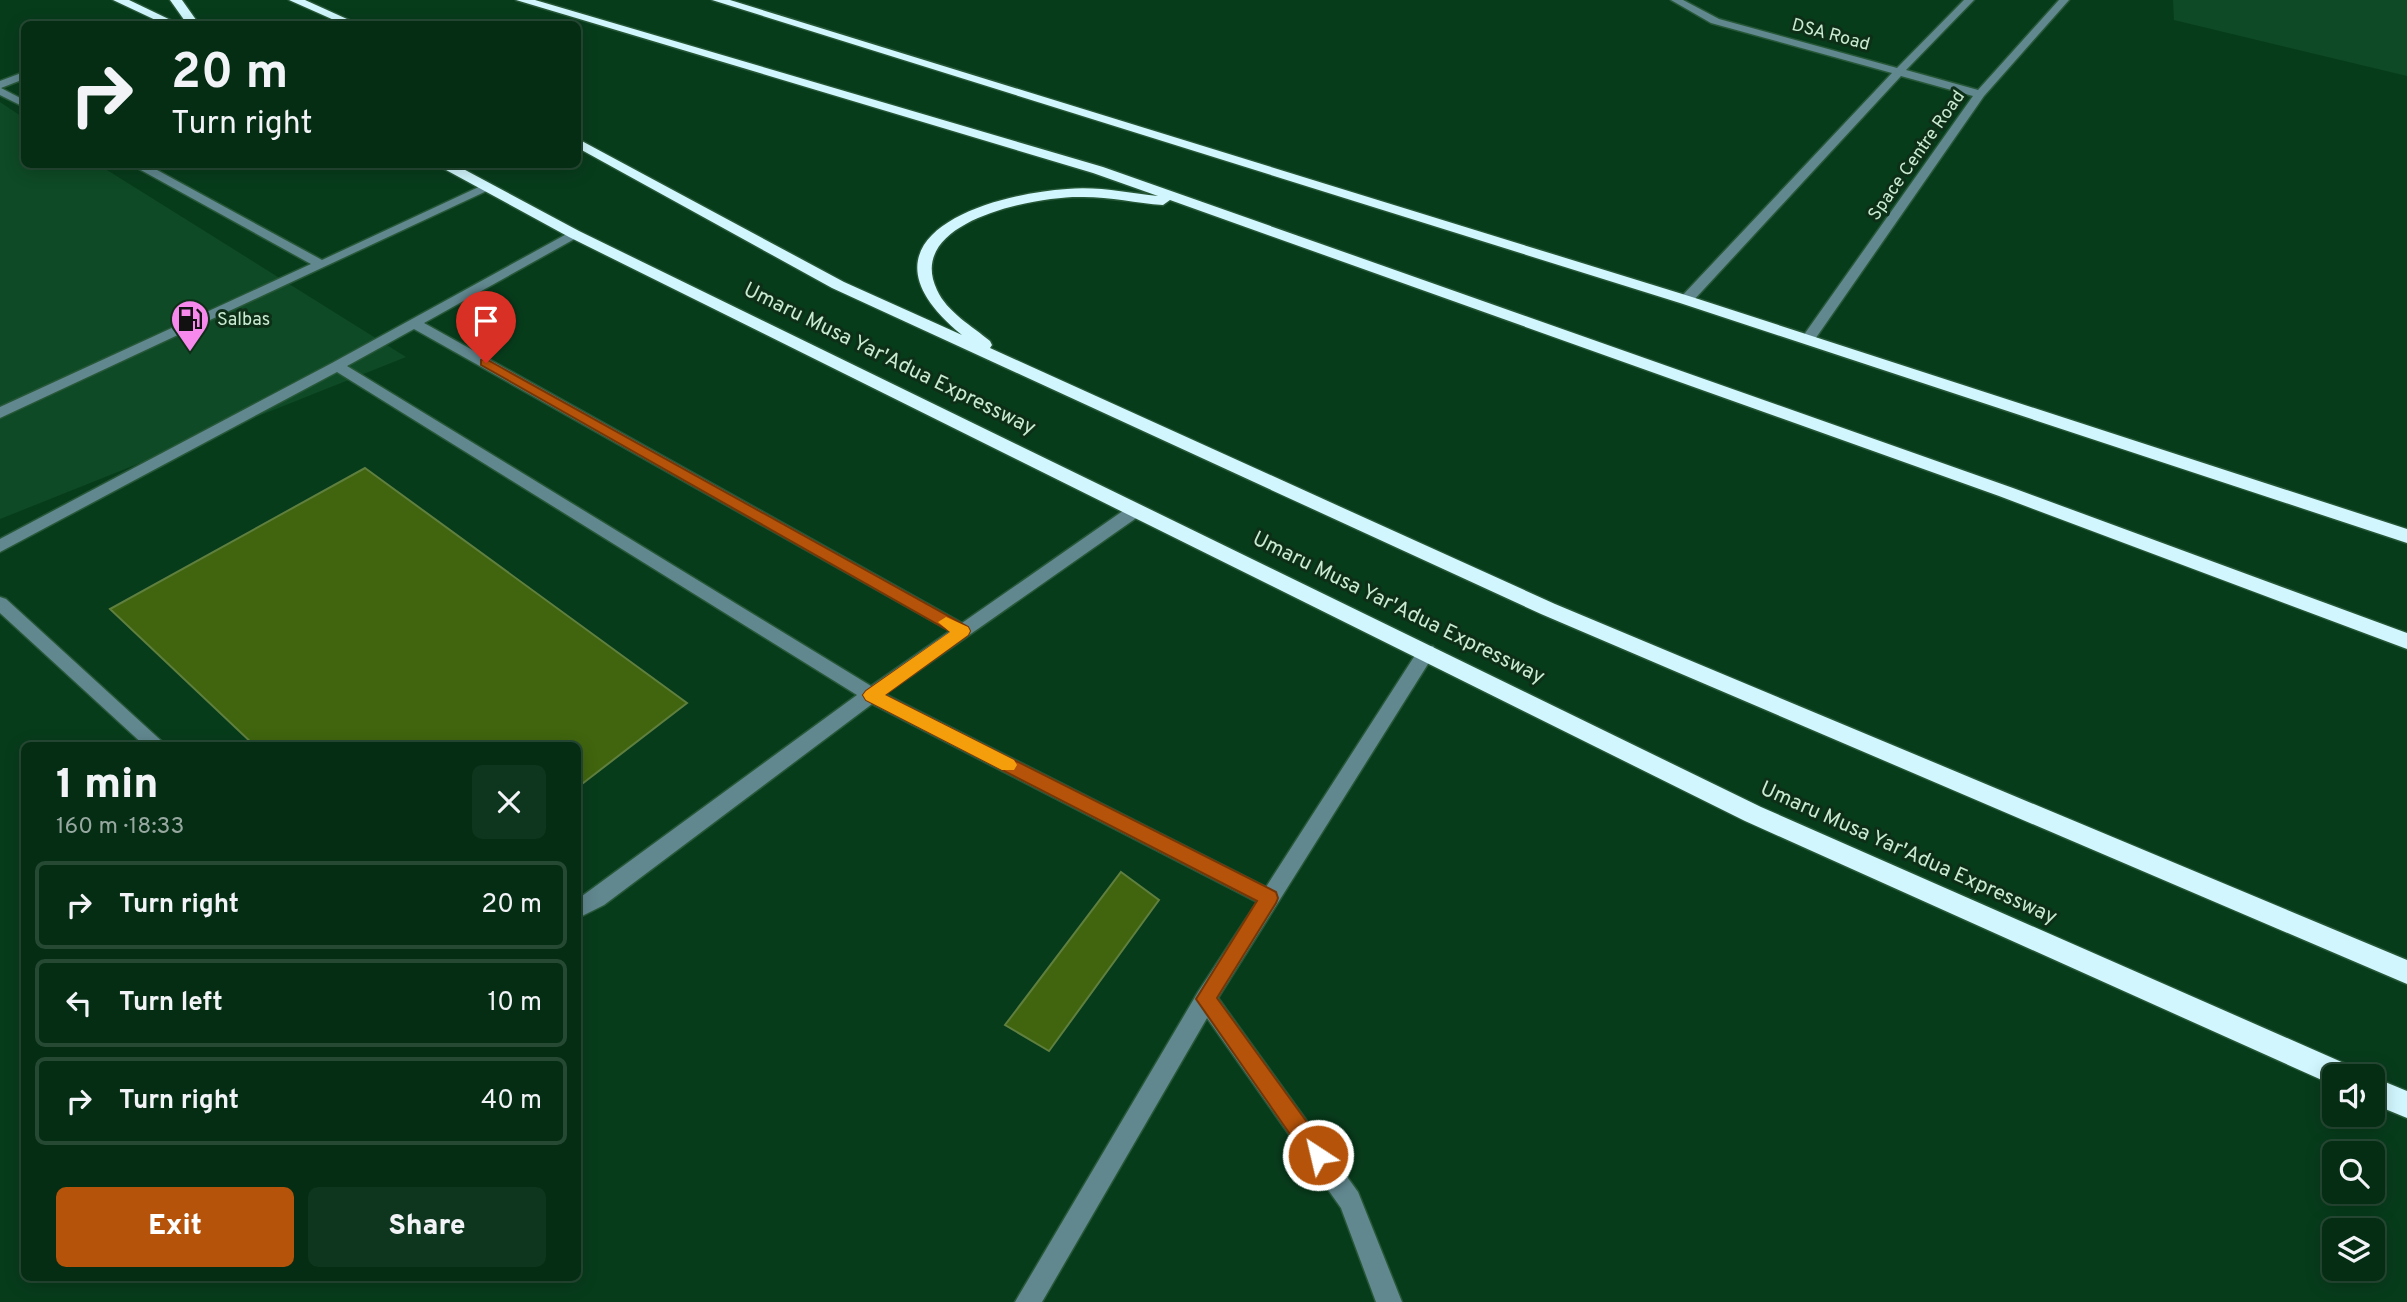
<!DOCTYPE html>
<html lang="en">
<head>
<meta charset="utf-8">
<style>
  :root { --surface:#052d14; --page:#0e351d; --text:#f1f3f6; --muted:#97a8a0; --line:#264934; --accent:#b45309 }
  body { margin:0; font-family:Overpass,sans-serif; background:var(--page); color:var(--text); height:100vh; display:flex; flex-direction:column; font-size:26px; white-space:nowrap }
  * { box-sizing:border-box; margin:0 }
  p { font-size:23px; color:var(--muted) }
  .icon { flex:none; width:38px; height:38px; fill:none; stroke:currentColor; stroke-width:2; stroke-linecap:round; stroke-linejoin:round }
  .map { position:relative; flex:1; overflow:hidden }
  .drawer { position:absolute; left:21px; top:742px; width:560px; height:539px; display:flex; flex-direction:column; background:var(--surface); border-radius:10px; box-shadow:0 4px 18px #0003,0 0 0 2px var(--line) }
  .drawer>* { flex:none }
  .hud { position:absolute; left:21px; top:21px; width:560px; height:147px; border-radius:10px; box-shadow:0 4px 18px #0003,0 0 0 2px var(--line); background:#052d14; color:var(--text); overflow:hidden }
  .tools { position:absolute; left:2322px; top:1064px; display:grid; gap:14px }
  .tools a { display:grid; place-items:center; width:63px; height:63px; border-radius:10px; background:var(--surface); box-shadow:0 4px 18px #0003,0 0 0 2px var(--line); font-size:35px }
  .pin { position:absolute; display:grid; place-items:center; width:60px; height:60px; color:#fff; margin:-72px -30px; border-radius:50% 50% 50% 0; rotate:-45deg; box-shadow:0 0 7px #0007 }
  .pin .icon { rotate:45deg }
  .me { position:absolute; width:77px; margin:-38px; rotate:325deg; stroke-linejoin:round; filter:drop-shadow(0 0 5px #0008) }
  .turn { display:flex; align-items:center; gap:24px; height:147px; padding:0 35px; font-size:32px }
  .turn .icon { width:91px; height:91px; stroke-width:2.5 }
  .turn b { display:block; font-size:49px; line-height:60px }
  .round { display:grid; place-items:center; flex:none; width:74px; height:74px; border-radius:10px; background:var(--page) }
  .head { display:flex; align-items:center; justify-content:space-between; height:119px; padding:0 35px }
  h1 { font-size:42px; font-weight:800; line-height:52px }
  .action { display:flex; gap:14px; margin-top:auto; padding:14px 35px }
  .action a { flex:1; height:80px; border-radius:10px; background:var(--accent); color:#fff; font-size:28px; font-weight:800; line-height:80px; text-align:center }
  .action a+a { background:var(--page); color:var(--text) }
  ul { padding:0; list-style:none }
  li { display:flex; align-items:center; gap:21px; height:88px; margin:0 14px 10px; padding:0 21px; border:4px solid var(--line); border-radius:10px }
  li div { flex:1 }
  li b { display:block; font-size:26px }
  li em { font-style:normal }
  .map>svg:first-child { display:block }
  .built { fill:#0e4a25 }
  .building { fill:#40650e; stroke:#5f7f3f; stroke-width:2 }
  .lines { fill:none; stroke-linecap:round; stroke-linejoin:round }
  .minor-casing { stroke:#265838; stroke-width:3 }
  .highway-casing { stroke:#265838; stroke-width:3 }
  .minor { fill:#61878f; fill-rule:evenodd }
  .highway { fill:#d1f6fd; fill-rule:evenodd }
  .route { fill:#b45309; stroke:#753606; stroke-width:2 }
  .slow { fill:#f59e0b }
  .labels { text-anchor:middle; stroke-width:6; stroke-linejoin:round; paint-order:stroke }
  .far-street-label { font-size:18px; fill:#caebd1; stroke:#0d2f17 }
  .far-poi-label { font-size:18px; fill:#caebd1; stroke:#0d2f17; text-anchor:start }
  .street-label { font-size:21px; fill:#caebd1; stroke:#0d2f17 }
</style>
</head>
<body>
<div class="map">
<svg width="2407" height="1302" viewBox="0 0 2407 1302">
  <rect width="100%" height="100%" fill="#073c1b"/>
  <g class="built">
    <polygon points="2173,0 2407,0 2407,76 2174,20"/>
    <polygon points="0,102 24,118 24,164 99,165 406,357 0,519"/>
  </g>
  <g class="building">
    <polygon points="365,468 687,703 578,787 578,746 255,746 110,609"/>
    <polygon points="1121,872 1159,900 1049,1051 1005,1025"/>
  </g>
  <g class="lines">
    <defs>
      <g id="minor">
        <polygon points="1671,0 1683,0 1719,19 1897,68 1964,0 1974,0 1906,70 1978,90 2059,0 2069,0 1984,96 1813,342 1808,343 1801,339 1973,96 1901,76 1691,303 1681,303 1681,297 1892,73 1711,23"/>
        <path d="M160 16 165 19C159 25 149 25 141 24Z"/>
        <polygon points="24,72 24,79 1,88 24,100 24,107 0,95 0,81"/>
        <polygon points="130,164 146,164 322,260 483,185 493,188 0,418 0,407 311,264"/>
        <path d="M574 230 578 231V237L424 323 962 623 1130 506H1142L1144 510 1142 514 885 694 1266 887 1421 646H1433L1436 651 1433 656 1218 998 1358 1192 1402 1302H1376L1341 1208 1207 1018 1042 1302H1015L1198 992 1257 902 872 704 604 905 578 918V899L857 695 337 372 0 552V539L332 363ZM414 329 950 631 871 686 347 366Z"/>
        <polygon points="0,597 6,599 167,746 145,746 0,613"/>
      </g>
      <g id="highway">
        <polygon points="113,0 129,0 179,24 164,24"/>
        <polygon points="170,0 182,0 199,24 187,24"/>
        <polygon points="289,0 305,0 358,24 343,24"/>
        <path d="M516 0H535L1103 167 2013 488 2407 633V649L1999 496 1170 200 1163 205C1135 203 1107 196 1078 197 1035 197 904 221 937 290 947 312 972 326 990 341L992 345 990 348 1555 604 2407 960V984L1541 614 832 288 578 148V139L844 282 962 335C847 241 980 195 1067 189 1098 186 1128 193 1158 196L1093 173Z"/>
        <polygon points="712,0 730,0 1692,297 2407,529 2407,543 1680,303"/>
        <polygon points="435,164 454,164 579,231 1761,807 2353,1067 2356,1076 2334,1076 2333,1085 1745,821 569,237"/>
        <polygon points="2373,1077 2407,1091 2407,1118 2373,1104"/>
      </g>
    </defs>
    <use href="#minor" class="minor-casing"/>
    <use href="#highway" class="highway-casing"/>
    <use href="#minor" class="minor"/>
    <use href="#highway" class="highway"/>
  </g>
  <polygon class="route" points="486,359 968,627 970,631 968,635 885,695 1276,892 1278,898 1276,903 1217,998 1325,1147 1328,1155 1325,1163 1318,1166 1310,1163 1196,999 1257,901 866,700 863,695 866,691 951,632 481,365 481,360"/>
  <polygon class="slow" points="946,617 968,627 970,631 968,635 885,695 1014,760 1017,765 1014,770 1002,770 866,700 863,695 866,691 950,632 938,622"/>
  <defs>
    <symbol id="fuel-pin" viewBox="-11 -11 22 30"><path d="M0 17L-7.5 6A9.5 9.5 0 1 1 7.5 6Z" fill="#f788ec" stroke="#0d2f17"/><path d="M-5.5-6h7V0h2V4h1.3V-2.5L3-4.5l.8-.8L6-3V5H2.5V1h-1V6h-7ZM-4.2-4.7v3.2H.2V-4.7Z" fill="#111"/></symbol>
  </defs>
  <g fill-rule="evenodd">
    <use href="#fuel-pin" x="168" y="297" width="44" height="60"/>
  </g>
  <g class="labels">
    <g class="far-street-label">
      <text transform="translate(1831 34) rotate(15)" y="6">DSA Road</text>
      <text transform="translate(1916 155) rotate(-55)" y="6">Space Centre Road</text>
    </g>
    <g class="far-poi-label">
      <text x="217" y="325">Salbas</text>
    </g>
    <g class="street-label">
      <text transform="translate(890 358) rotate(26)" y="7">Umaru Musa Yar'Adua Expressway</text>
      <text transform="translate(1399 607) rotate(26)" y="7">Umaru Musa Yar'Adua Expressway</text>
      <text transform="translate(1909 852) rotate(24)" y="7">Umaru Musa Yar'Adua Expressway</text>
    </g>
  </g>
</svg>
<div class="tools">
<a><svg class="icon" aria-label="sound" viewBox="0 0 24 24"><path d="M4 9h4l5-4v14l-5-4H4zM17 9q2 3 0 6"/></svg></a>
<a><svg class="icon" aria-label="search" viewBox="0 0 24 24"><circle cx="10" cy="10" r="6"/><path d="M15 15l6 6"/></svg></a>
<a><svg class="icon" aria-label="layers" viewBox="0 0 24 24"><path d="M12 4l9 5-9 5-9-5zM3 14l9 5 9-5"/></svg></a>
</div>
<div class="pin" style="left:486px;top:363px;background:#d93025"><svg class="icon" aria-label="arrive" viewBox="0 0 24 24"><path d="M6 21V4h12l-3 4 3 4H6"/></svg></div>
<svg class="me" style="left:1318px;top:1155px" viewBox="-20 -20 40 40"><circle r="17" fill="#b45309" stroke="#fff" stroke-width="3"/><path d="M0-11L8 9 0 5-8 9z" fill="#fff"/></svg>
<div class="hud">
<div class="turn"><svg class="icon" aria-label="right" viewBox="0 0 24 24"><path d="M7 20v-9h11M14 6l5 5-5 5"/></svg><div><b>20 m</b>Turn right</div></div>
</div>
<section class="drawer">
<div class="head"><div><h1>1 min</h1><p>160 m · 18:33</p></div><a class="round"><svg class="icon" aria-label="close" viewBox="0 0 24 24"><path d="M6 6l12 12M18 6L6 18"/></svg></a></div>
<ul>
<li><svg class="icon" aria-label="right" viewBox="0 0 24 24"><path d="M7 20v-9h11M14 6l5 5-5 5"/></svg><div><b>Turn right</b></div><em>20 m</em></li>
<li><svg class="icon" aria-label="left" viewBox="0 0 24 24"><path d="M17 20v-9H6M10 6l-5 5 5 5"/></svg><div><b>Turn left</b></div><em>10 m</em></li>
<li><svg class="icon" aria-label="right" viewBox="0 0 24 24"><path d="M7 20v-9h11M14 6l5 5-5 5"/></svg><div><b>Turn right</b></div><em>40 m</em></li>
</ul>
<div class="action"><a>Exit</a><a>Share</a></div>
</section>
</div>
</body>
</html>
